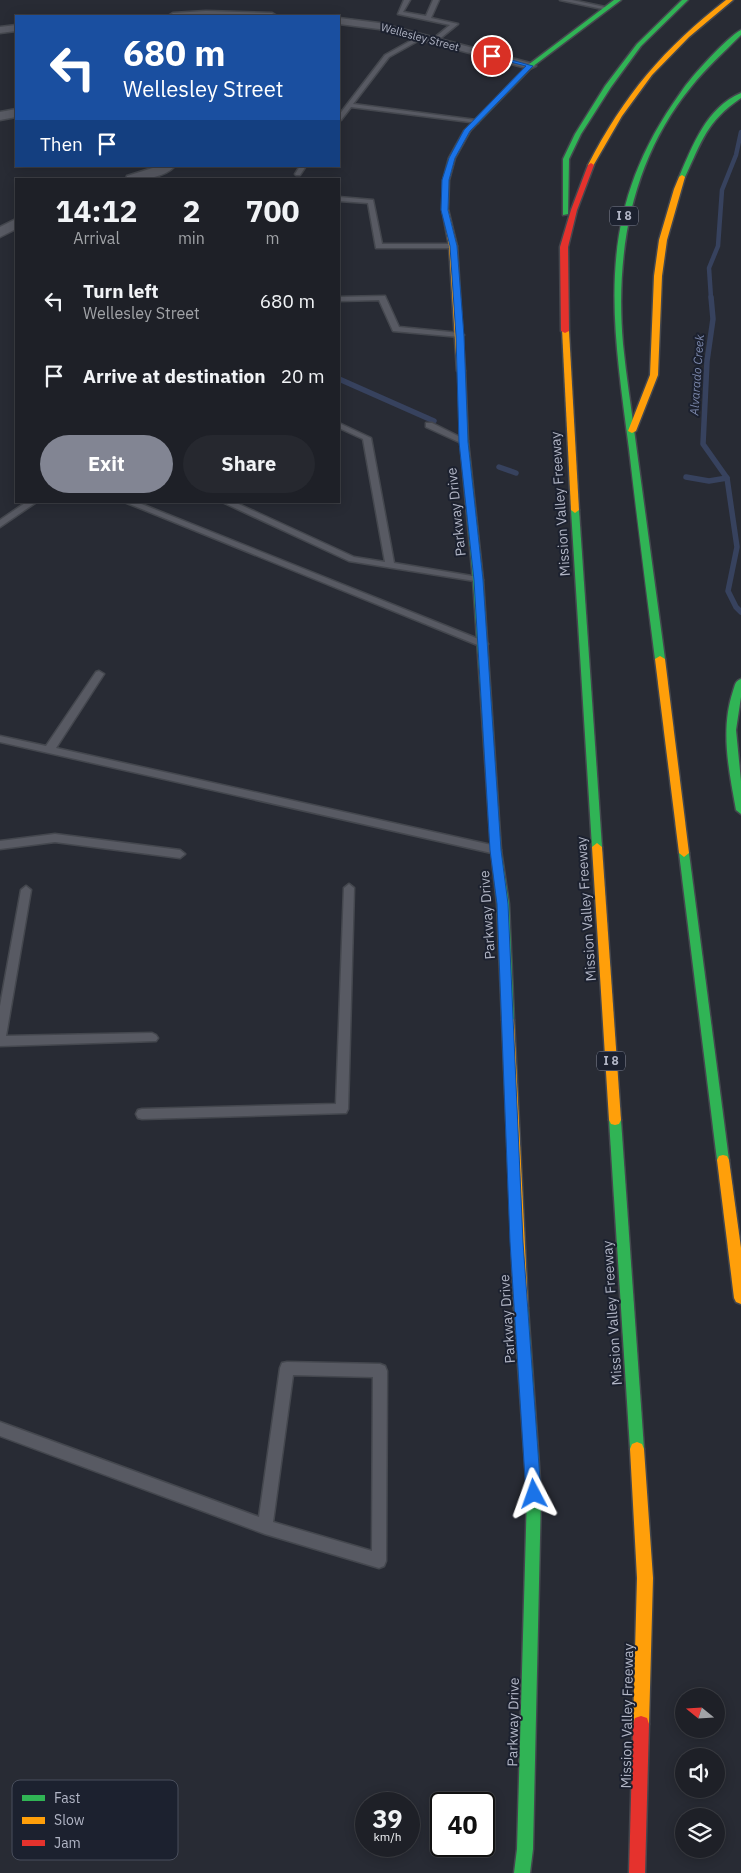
<!DOCTYPE html>
<html lang="en">
<head>
<meta charset="utf-8">
<style>
  :root { --surface:#1e2027; --page:#26282f; --text:#f1f3f6; --muted:#a1a3a7; --line:#3c3e44; --accent:#828593 }
  body { margin:0; font-family:"IBM Plex Sans",sans-serif; background:var(--page); color:var(--text); height:100vh; display:flex; flex-direction:column; font-size:19px; white-space:nowrap }
  * { box-sizing:border-box; margin:0 }
  p { font-size:16px; color:var(--muted) }
  .icon { flex:none; width:28px; height:28px; fill:none; stroke:currentColor; stroke-width:2; stroke-linecap:round; stroke-linejoin:round }
  .map { position:relative; flex:1; overflow:hidden }
  .drawer { position:absolute; left:15px; top:178px; width:325px; height:325px; display:flex; flex-direction:column; background:var(--surface); border-radius:0px; box-shadow:0 2px 12px #0003,0 0 0 1px var(--line) }
  .drawer>* { flex:none }
  .banner { position:absolute; left:15px; top:15px; width:325px; height:152px; border-radius:0px; box-shadow:0 2px 12px #0003,0 0 0 1px var(--line); background:#1a4fa0; color:#fff; overflow:hidden }
  .needle { width:32px; rotate:288deg }
  .fabs { position:absolute; left:675px; top:1688px; display:grid; gap:10px }
  .fabs a { display:grid; place-items:center; width:50px; height:50px; border-radius:50%; background:var(--surface); box-shadow:0 2px 12px #0003,0 0 0 1px var(--line); font-size:25px }
  .speed { position:absolute; left:355px; top:1792px; display:flex; gap:10px; font-size:25px; font-weight:700; text-align:center }
  .speed>* { display:grid; place-content:center; width:65px; height:65px; border-radius:50%; background:var(--surface); box-shadow:0 2px 12px #0003,0 0 0 1px var(--line); line-height:1 }
  .speed small { font-size:12px; font-weight:400 }
  .speed .limit { border:2px solid #111; border-radius:8px; background:#fff; color:#111 }
  .pin { position:absolute; display:grid; place-items:center; width:42px; height:42px; color:#fff; margin:-21px; border:2px solid #fff; border-radius:50%; box-shadow:0 1px 5px #0007 }
  .me { position:absolute; width:55px; margin:-28px; rotate:356deg; stroke-linejoin:round; filter:drop-shadow(0 0 4px #0008) }
  .turn { display:flex; align-items:center; gap:18px; height:105px; padding:0 25px; font-size:22px }
  .turn .icon { width:65px; height:65px; stroke-width:2.5 }
  .turn b { display:block; font-size:35px; line-height:42px }
  .then { display:flex; align-items:center; height:48px; padding:0 25px; background:#0003; gap:10px; font-size:19px }
  .eta { display:flex; justify-content:space-evenly; align-items:center; height:85px; text-align:center }
  .eta b { font-size:30px; font-weight:800; line-height:35px }
  .button { display:flex; gap:10px; margin-top:auto; padding:10px 25px }
  .button a { flex:1; height:58px; border-radius:30px; background:var(--accent); color:#fff; font-size:20px; font-weight:800; line-height:58px; text-align:center }
  .button a+a { background:var(--page); color:var(--text) }
  ul { padding:0; list-style:none }
  li { display:flex; align-items:center; gap:15px; height:75px; padding:0 25px }
  li div { flex:1 }
  li b { display:block; font-size:19px }
  li em { font-style:normal }
  .map>svg:first-child { display:block }
  .lines { fill:none; stroke-linecap:round; stroke-linejoin:round }
  .stream-far1 { stroke:#37425e; stroke-width:4.5 }
  .stream { stroke:#37425e; stroke-width:5.5 }
  .lane-casing { stroke:#44474e; stroke-width:3 }
  .street-casing { stroke:#44474e; stroke-width:3 }
  .fast-casing { stroke:#44474e; stroke-width:3 }
  .slow-casing { stroke:#44474e; stroke-width:3 }
  .jam-casing { stroke:#44474e; stroke-width:3 }
  .lane { fill:#585a63; fill-rule:evenodd }
  .street { fill:#585a63; fill-rule:evenodd }
  .fast { fill:#30b455; fill-rule:evenodd }
  .slow { fill:#ff9f0a; fill-rule:evenodd }
  .jam { fill:#e5322d; fill-rule:evenodd }
  .route { fill:#1a73e8; stroke:#114b97 }
  .labels { text-anchor:middle; stroke-width:4; stroke-linejoin:round; paint-order:stroke }
  .far-street-label { font-size:11px; fill:#b2b6c6; stroke:#1c212f }
  .shield { fill:#1c212f; stroke:#858999; stroke-width:1 }
  .shield-label { font-size:12px; font-weight:bold; fill:#b2b6c6 }
  .far-water-label { font-size:12px; font-style:italic; fill:#7c88ac; stroke:#1c212f }
  .street-label { font-size:14px; fill:#b2b6c6; stroke:#1c212f }
  .key { fill:#1c212f; stroke:#494e5c; stroke-width:1 }
  .key-label { font-size:14px; fill:#b2b6c6 }
</style>
</head>
<body>
<div class="map">
<svg width="741" height="1873" viewBox="0 0 741 1873">
  <rect width="100%" height="100%" fill="#282b34"/>
  <g class="lines">
    <polyline class="stream-far1" points="711,298 709,268 718,246 722,190 736,155 741,132"/>
    <g class="stream">
      <polyline points="711,297 713,319 707,361 703,444 727,478 737,547 728,591 736,607 741,612"/>
      <polyline points="339,379 434,421"/>
      <polyline points="499,467 516,473"/>
      <polyline points="686,477 709,481 727,478"/>
    </g>
    <defs>
      <g id="lane">
        <polygon points="404,0 410,0 403,12 426,16 433,0 439,0 431,18 458,24 437,41 433,41 433,39 450,25 398,14"/>
        <polygon points="560,0 572,0 610,8 607,10"/>
        <polygon points="421,35 423,36 423,38 389,57 353,104 476,120 478,121 478,123 351,107 341,120 339,121 339,115 385,55"/>
        <polygon points="300,166 306,166 300,175 296,175 295,174"/>
        <polygon points="339,197 373,200 382,244 453,244 457,246 453,248 376,248 368,203 339,201"/>
        <polygon points="385,296 399,327 460,333 464,335 460,337 393,331 379,300 339,301 339,297"/>
        <polygon points="339,423 371,438 394,563 478,577 483,580 481,582 349,561 220,501 232,501 354,557 385,562 363,439 339,428"/>
        <polygon points="426,423 432,423 468,441 464,443 461,443 426,427"/>
        <polygon points="28,501 38,501 0,527 0,520"/>
        <polygon points="122,501 134,501 486,642 488,644 486,646 480,646"/>
        <polygon points="99,671 104,674 56,748 496,846 501,850 496,854 0,742 0,736 46,746 96,672"/>
        <polygon points="55,834 180,850 185,854 180,858 55,842 0,849 0,841"/>
        <polygon points="349,884 354,888 348,1109 346,1113 142,1119 138,1118 136,1114 138,1110 142,1109 336,1104 344,888"/>
        <polygon points="26,886 31,890 6,1036 152,1033 156,1035 158,1038 156,1041 0,1046 0,1006 21,890"/>
        <path d="M287 1362 380 1364 385 1366 387 1371 386 1561 384 1566 379 1568 265 1534 0 1436V1422L259 1517 280 1368 282 1363ZM293 1375 373 1377 372 1551 273 1522Z"/>
      </g>
      <g id="street">
        <polygon points="206,11 272,13 277,16 168,16 173,13"/>
        <polygon points="339,18 379,23 534,64 536,66 530,69 379,29 339,24"/>
        <polygon points="16,25 16,31 0,33 0,27"/>
        <polygon points="16,109 16,117 0,120 0,112"/>
        <path d="M159 166H175C163 179 142 179 126 179L127 176Z"/>
        <polygon points="16,219 16,229 0,237 0,227"/>
      </g>
      <g id="fast">
        <polygon points="614,0 621,0 532,67 469,132 465,132 465,130 528,65"/>
        <polygon points="682,0 688,0 641,46 611,87 581,134 569,159 568,214 563,215 563,159 575,134 605,86 637,44"/>
        <path d="M741 30V35C724 52 706 68 691 87 632 159 615 252 623 344 626 375 631 406 635 437 645 511 655 585 665 659L660 662 655 659C646 589 637 519 629 449 611 312 594 212 681 92 691 77 726 38 741 30Z"/>
        <path d="M741 93V98C706 122 702 141 685 177L680 178 679 177C693 145 706 108 741 93Z"/>
        <polygon points="458,369 465,371 468,441 483,580 501,850 509,904 514,1020 512,1023 504,1023 502,1020 497,904 491,850 473,580 460,441"/>
        <polygon points="575,507 579,510 602,847 597,851 592,847 571,510"/>
        <path d="M741 679V697L736 730 741 781V814L736 810C729 771 720 730 733 691 735 685 735 681 741 679Z"/>
        <polygon points="684,849 689,853 729,1160 727,1164 723,1165 719,1164 717,1160 679,853"/>
        <polygon points="615,1115 619,1116 621,1120 644,1449 642,1454 637,1456 632,1454 630,1449 609,1120 611,1116"/>
        <polygon points="521,1302 526,1304 528,1308 541,1494 533,1849 530,1873 514,1873 517,1849 527,1494 514,1308 516,1304"/>
      </g>
      <g id="slow">
        <path d="M726 0H733L689 37 652 75 622 116 593 166H589L588 165C624 95 664 48 726 0Z"/>
        <polygon points="467,129 470,131 455,158 449,180 448,209 457,246 465,371 461,373 457,371 449,246 442,209 443,180 449,158 464,131"/>
        <polygon points="682,175 685,177 667,240 662,276 658,375 636,431 632,433 628,431 650,375 654,276 659,240 674,189 679,177"/>
        <polygon points="562,329 569,331 579,510 575,513 571,510"/>
        <polygon points="660,656 665,659 689,853 684,857 679,853 655,659"/>
        <polygon points="597,843 602,847 621,1120 619,1124 615,1125 611,1124 609,1120 592,847"/>
        <polygon points="508,1015 512,1017 514,1020 528,1308 526,1312 521,1314 516,1312 514,1308 502,1020 504,1017"/>
        <polygon points="723,1155 727,1156 729,1160 741,1248 741,1304 736,1302 734,1298 717,1160 719,1156"/>
        <polygon points="637,1442 642,1444 644,1449 653,1578 649,1724 647,1730 641,1732 635,1730 633,1724 637,1578 630,1449 632,1444"/>
      </g>
      <g id="jam">
        <polygon points="591,163 594,165 577,210 568,247 569,331 565,333 561,331 560,247 571,210 588,165"/>
        <polygon points="641,1716 647,1718 649,1724 645,1873 629,1873 633,1724 635,1718"/>
      </g>
    </defs>
    <use href="#lane" class="lane-casing"/>
    <use href="#street" class="street-casing"/>
    <use href="#fast" class="fast-casing"/>
    <use href="#slow" class="slow-casing"/>
    <use href="#jam" class="jam-casing"/>
    <use href="#lane" class="lane"/>
    <use href="#street" class="street"/>
    <use href="#fast" class="fast"/>
    <use href="#slow" class="slow"/>
    <use href="#jam" class="jam"/>
  </g>
  <polygon class="route" points="490,54 533,66 470,131 455,158 449,180 448,210 457,246 464,336 468,442 483,580 501,850 508,904 523,1242 541,1494 539,1499 534,1502 528,1499 526,1494 510,1242 497,904 490,850 474,580 459,442 456,336 450,246 441,210 442,180 449,158 464,130 526,66 490,57"/>
  <g class="labels">
    <g class="far-street-label">
      <text transform="translate(420 37) rotate(15)" y="4">Wellesley Street</text>
    </g>
    <g class="shield">
      <rect x="610" y="206.5" width="28" height="19" rx="4"/>
      <rect x="597" y="1051.5" width="28" height="19" rx="4"/>
    </g>
    <g class="shield-label">
      <text x="624" y="220">I 8</text>
      <text x="611" y="1065">I 8</text>
    </g>
    <g class="far-water-label">
      <text transform="translate(697 375) rotate(-86)" y="4">Alvarado Creek</text>
    </g>
    <g class="street-label">
      <text transform="translate(560 504) rotate(-94)" y="5">Mission Valley Freeway</text>
      <text transform="translate(456 512) rotate(-96)" y="5">Parkway Drive</text>
      <text transform="translate(586 909) rotate(-94)" y="5">Mission Valley Freeway</text>
      <text transform="translate(487 915) rotate(-94)" y="5">Parkway Drive</text>
      <text transform="translate(612 1313) rotate(-94)" y="5">Mission Valley Freeway</text>
      <text transform="translate(507 1319) rotate(-94)" y="5">Parkway Drive</text>
      <text transform="translate(627 1716) rotate(-89)" y="5">Mission Valley Freeway</text>
      <text transform="translate(513 1722) rotate(-89)" y="5">Parkway Drive</text>
    </g>
  </g>
  <rect x="12" y="1780" width="166" height="80" rx="8" class="key"/>
  <rect x="22" y="1795" width="23" height="6" fill="#30b455"/>
  <rect x="22" y="1817" width="23" height="7" fill="#ff9f0a"/>
  <rect x="22" y="1840" width="23" height="6" fill="#e5322d"/>
  <g class="key-label">
    <text x="54" y="1803">Fast</text>
    <text x="54" y="1825">Slow</text>
    <text x="54" y="1848">Jam</text>
  </g>
</svg>
<div class="fabs">
<a><svg class="needle" viewBox="-14 -14 28 28"><path d="M0-13l5 13h-10z" fill="#e53935"/><path d="M0 13l5-13h-10z" fill="#a1a3a7"/></svg></a>
<a><svg class="icon" aria-label="sound" viewBox="0 0 24 24"><path d="M4 9h4l5-4v14l-5-4H4zM17 9q2 3 0 6"/></svg></a>
<a><svg class="icon" aria-label="layers" viewBox="0 0 24 24"><path d="M12 4l9 5-9 5-9-5zM3 14l9 5 9-5"/></svg></a>
</div>
<div class="speed"><div>39<small>km/h</small></div><div class="limit">40</div></div>
<div class="pin" style="left:492px;top:56px;background:#d93025"><svg class="icon" aria-label="arrive" viewBox="0 0 24 24"><path d="M6 21V4h12l-3 4 3 4H6"/></svg></div>
<svg class="me" style="left:534px;top:1494px" viewBox="-20 -20 40 40"><path d="M0-17L14 15 0 8-14 15z" fill="#1a73e8" stroke="#fff" stroke-width="4"/></svg>
<div class="banner">
<div class="turn"><svg class="icon" aria-label="left" viewBox="0 0 24 24"><path d="M17 20v-9H6M10 6l-5 5 5 5"/></svg><div><b>680 m</b>Wellesley Street</div></div>
<div class="then">Then<svg class="icon" aria-label="arrive" viewBox="0 0 24 24"><path d="M6 21V4h12l-3 4 3 4H6"/></svg></div>
</div>
<section class="drawer">
<div class="eta">
<div><b>14:12</b><p>Arrival</p></div>
<div><b>2</b><p>min</p></div>
<div><b>700</b><p>m</p></div>
</div>
<ul>
<li><svg class="icon" aria-label="left" viewBox="0 0 24 24"><path d="M17 20v-9H6M10 6l-5 5 5 5"/></svg><div><b>Turn left</b><p>Wellesley Street</p></div><em>680 m</em></li>
<li><svg class="icon" aria-label="arrive" viewBox="0 0 24 24"><path d="M6 21V4h12l-3 4 3 4H6"/></svg><div><b>Arrive at destination</b></div><em>20 m</em></li>
</ul>
<div class="button"><a>Exit</a><a>Share</a></div>
</section>
</div>
</body>
</html>
